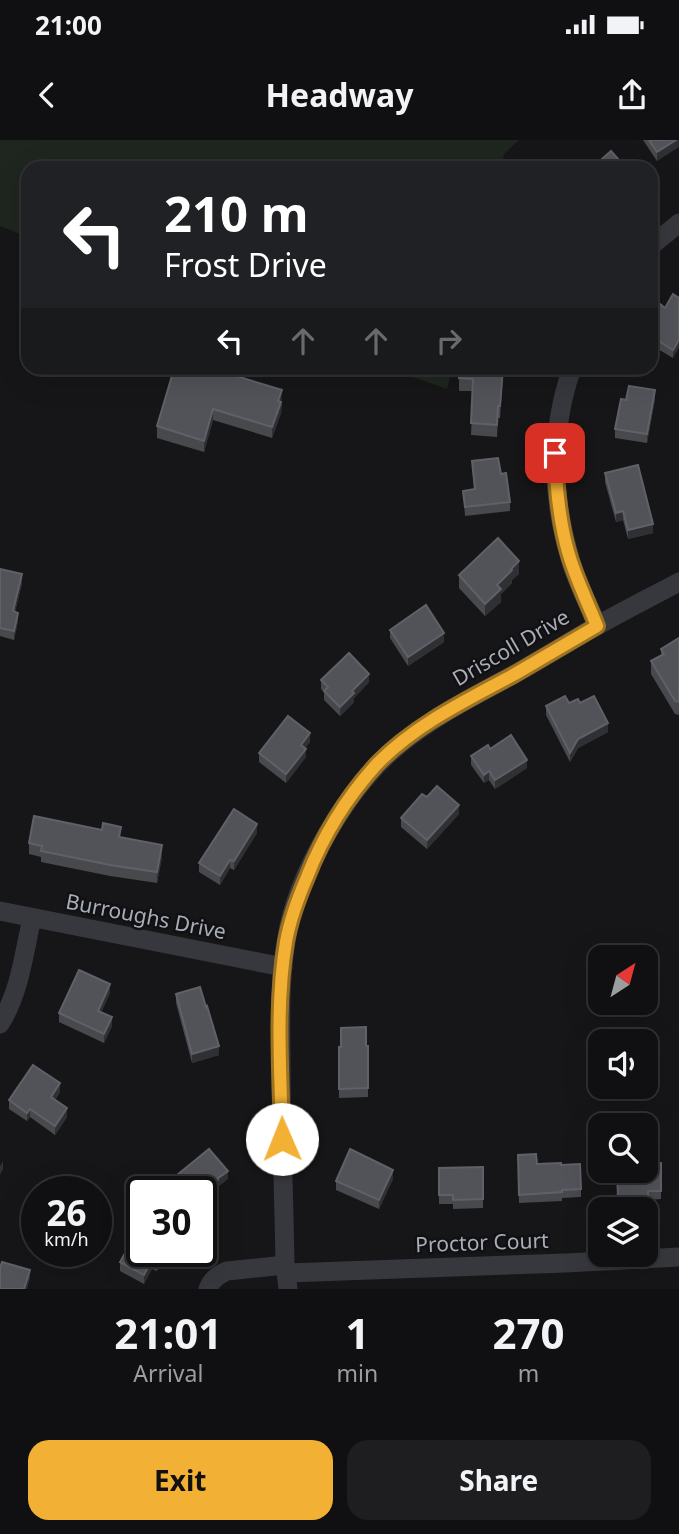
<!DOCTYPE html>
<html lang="en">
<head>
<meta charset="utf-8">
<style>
  :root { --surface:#101012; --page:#1e1e20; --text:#f1f3f6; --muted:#9c9d9f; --line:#303032; --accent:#f2b134 }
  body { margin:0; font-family:"Noto Sans",sans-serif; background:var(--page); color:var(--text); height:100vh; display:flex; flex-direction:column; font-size:26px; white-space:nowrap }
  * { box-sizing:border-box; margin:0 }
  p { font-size:23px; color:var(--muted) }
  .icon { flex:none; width:38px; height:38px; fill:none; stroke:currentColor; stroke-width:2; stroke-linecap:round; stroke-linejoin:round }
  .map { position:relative; height:1149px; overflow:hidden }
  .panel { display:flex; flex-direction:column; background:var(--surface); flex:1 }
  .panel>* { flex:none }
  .banner { position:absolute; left:21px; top:21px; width:637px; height:214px; border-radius:21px; box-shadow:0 7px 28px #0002,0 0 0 2px var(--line); background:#202124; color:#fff; overflow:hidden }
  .needle { width:46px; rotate:36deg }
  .fabs { position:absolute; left:588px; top:805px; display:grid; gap:14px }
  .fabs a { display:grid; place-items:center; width:70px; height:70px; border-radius:14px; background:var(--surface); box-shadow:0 7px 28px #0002,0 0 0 2px var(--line); font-size:35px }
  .speed { position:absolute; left:21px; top:1036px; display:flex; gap:14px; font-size:35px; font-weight:700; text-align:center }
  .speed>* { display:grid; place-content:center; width:91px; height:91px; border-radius:50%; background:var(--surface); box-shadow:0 7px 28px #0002,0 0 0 2px var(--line); line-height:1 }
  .speed small { font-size:18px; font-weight:400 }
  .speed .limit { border:4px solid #111; border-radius:10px; background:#fff; color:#111 }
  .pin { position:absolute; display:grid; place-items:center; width:60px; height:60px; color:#fff; margin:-30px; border-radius:14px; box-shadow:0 4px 10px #0006 }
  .me { position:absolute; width:77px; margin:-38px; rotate:359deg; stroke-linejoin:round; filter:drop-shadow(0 0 5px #0008) }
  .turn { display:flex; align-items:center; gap:24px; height:147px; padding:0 28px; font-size:32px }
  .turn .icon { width:91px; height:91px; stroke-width:2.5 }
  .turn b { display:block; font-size:49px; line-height:60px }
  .lanes { display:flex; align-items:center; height:66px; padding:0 28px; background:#0003; justify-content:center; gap:35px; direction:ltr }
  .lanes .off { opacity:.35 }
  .eta { display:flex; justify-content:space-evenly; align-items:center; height:119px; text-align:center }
  .eta b { font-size:42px; font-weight:700; line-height:49px }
  .primary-button { display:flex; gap:14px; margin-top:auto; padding:14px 28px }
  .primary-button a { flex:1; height:80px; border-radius:21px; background:var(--accent); color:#111; font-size:28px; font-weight:700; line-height:80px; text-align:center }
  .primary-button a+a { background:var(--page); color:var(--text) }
  .status { display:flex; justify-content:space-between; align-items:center; height:49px; padding:0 35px; background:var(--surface); direction:ltr }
  .status svg { height:19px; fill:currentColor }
  header { display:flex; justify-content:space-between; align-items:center; height:91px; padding:0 28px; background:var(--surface); font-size:32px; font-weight:700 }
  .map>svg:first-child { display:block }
  .green { fill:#1e261f }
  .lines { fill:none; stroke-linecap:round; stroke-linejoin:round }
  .minor { stroke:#37383d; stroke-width:19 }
  .wall { fill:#47494d }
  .shaded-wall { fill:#2f3033 }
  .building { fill:#525359; stroke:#5f6168; stroke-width:2 }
  .route-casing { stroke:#9d7322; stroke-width:18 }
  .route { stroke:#f2b134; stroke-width:12 }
  .labels { text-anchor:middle; stroke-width:5; stroke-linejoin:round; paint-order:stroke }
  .street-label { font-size:21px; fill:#a8adb8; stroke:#111113 }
</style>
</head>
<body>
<div class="status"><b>21:00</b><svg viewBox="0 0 49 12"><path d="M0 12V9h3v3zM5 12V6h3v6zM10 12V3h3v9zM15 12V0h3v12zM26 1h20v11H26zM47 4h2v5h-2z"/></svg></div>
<header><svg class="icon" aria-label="back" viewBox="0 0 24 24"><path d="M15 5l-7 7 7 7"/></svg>Headway<svg class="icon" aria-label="share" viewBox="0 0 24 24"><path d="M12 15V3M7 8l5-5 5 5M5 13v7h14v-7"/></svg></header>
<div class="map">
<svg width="679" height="1149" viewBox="0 0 679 1149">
  <rect width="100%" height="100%" fill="#161618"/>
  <g class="green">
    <polygon points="0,0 519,0 504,14 501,28 28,28 28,97 0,86"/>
    <polygon points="387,228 452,228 447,249"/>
  </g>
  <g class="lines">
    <g class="minor">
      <polyline points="651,106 679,83"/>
      <path d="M572 228C551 289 551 353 569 415 575 439 588 462 597 486"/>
      <polyline points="0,771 283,827"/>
      <path d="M0 884C20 852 24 813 32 778"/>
      <polyline points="287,1133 566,1123 679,1117"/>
      <path d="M208 1149C212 1139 218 1135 227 1131L285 1125"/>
      <path d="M288 1149 285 1125C284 1058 281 991 281 924 281 884 279 843 286 802 296 735 347 647 400 604 435 576 474 556 513 535 540 520 567 503 595 487 623 471 651 457 679 442"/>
    </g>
  </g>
  <g class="wall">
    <polygon points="643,0 679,0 657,21"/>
    <polygon points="679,158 673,218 651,205 651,178"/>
    <polygon points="76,228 88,228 87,230"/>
    <polygon points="174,229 282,261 281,273 272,298 213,280 204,312 157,298 157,286"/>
    <polygon points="503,236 500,278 498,278 497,297 471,295 473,251 459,251 459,238"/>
    <polygon points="655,259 647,303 615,298 615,289 626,260"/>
    <polygon points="472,321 501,334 510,362 510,371 465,376 463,351 474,349"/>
    <polygon points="605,333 653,393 628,399 623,380 616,382 605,342"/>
    <polygon points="0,429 22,443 15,472 18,481 14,500 0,496"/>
    <polygon points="519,434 512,440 512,443 501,454 501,462 485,476 459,448 459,435"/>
    <polygon points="390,490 444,502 408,526 390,498"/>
    <polygon points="679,498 679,575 675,574 651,534 651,521 661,516 661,509"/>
    <polygon points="321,540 369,542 354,558 354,562 340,576 324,560 324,552 321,549"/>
    <polygon points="569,563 580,563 608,592 578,608 570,622 546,575 546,566"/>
    <polygon points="310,602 305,608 306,617 286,643 259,622 259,613"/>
    <polygon points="490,609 527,628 495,649 489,640 484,643 471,625 471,616"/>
    <polygon points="427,657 459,674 427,709 401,687 401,678"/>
    <polygon points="257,693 234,730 230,728 220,745 199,732 199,723"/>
    <polygon points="121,697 162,717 157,743 110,736 41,722 41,717 29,714 29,703"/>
    <polygon points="110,853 101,872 112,886 104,903 59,882 59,873"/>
    <polygon points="176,854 219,915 192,923 176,863"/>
    <polygon points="368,906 368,957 339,958 339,907"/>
    <polygon points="60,952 55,960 67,977 55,995 30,977 27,981 9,969 9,960"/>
    <polygon points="518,1015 537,1024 561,1025 581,1049 581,1057 562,1058 562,1061 519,1063"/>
    <polygon points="661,1023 661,1059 648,1060 648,1066 618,1067 617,1031"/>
    <polygon points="483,1027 483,1068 453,1069 453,1064 439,1064 439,1028"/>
    <polygon points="393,1039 379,1069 336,1050 336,1041"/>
    <polygon points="167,1111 157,1131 152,1129 144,1144 120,1131 120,1122"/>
  </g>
  <g class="shaded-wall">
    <polygon points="676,0 679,0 679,7 657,21 657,12"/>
    <polygon points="679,200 679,208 673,218 673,210"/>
    <polygon points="503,228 503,236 500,278 500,266"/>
    <polygon points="282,250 281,273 272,298 272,287"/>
    <polygon points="655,250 655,259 647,303 647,294"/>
    <polygon points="213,269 213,280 204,312 204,301"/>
    <polygon points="623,371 623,380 616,382 616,373"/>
    <polygon points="653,384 653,393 628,399 628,390"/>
    <polygon points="519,421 519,434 512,440 512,443 501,454 501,462 485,476 485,464 497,445"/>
    <polygon points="22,434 22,443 13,480 13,471"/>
    <polygon points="18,473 18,481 14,500 14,491"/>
    <polygon points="444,493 444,502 408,526 408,517"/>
    <polygon points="369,534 369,542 354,558 354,562 340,576 340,567 352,551"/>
    <polygon points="608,583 608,592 578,608 570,622 570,613 578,599"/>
    <polygon points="310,593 310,602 301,614 301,605"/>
    <polygon points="306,609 306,617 286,643 286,634"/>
    <polygon points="527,620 527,628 495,649 495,640"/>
    <polygon points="489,631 489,640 484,643 484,635"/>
    <polygon points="459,665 459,674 427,709 427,700"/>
    <polygon points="257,684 257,693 234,730 234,721"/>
    <polygon points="162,705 162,717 157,743 157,732"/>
    <polygon points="230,720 230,728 220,745 220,736"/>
    <polygon points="110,844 110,853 98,880 98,871"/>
    <polygon points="112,877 112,886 104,903 104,894"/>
    <polygon points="219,906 219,915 192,923 192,914"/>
    <polygon points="60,943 60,952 51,966 51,957"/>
    <polygon points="67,968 67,977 55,995 55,986"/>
    <polygon points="30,969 30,977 27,981 27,973"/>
    <polygon points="3,1021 3,1029 0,1035 0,1026"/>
    <polygon points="393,1030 393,1039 379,1069 379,1060"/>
    <polygon points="228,1031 228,1039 218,1047 218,1049 201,1062 201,1053"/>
    <polygon points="163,1111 167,1111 157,1131 157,1123"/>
    <polygon points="152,1120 152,1129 144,1144 144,1135"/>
    <polygon points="30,1130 30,1139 27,1149 24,1149"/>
  </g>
  <g class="building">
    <polygon points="649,0 676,0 657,12"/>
    <polygon points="611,11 626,28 592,28"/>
    <polygon points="673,154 679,158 679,200 673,210 651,196 651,178 660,164 665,168"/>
    <polygon points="176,228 210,228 282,250 278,261 281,262 272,287 213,269 204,301 157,286 174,229 176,229"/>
    <polygon points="460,228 503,228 500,266 498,266 497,285 471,283 473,239 459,238"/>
    <polygon points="629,246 655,250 647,294 615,289 621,259 626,260"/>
    <polygon points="498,318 501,334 506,333 510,362 465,367 463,351 475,349 472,321"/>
    <polygon points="638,325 653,384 628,390 623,371 616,373 605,333"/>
    <polygon points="498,398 519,421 511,429 512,430 497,445 501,449 485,464 459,435"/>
    <polygon points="0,429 22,434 13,471 18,473 14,491 0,488"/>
    <polygon points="426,465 444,493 408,517 390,490"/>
    <polygon points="679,498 679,562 675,561 651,521 664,514 661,509"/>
    <polygon points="349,513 369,534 352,551 354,553 340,567 324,551 328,547 321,540"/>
    <polygon points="565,556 569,563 578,559 580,563 594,556 608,583 578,599 570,613 546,566"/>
    <polygon points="288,576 310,593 301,605 306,609 286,634 259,613"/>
    <polygon points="511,595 527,620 495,640 489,631 484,635 471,616 488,605 490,609"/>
    <polygon points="437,646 459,665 427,700 401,678 422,654 427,657"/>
    <polygon points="234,669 257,684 234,721 230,720 220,736 199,723"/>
    <polygon points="34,676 102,690 103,683 121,687 119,697 162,705 157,732 110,725 41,711 42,706 29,703"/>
    <polygon points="79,830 110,844 98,871 112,877 104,894 59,873"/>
    <polygon points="200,847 206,867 207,866 219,906 192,914 176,854"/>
    <polygon points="366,887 366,906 368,906 368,948 339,949 339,907 341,907 341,888"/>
    <polygon points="33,925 60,943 51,957 67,968 55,986 30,969 27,973 9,960"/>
    <polygon points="209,1009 228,1031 217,1039 218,1040 201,1053 201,1052 166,1052 164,1049 179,1037 177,1035"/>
    <polygon points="350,1009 393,1030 379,1060 336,1041"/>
    <polygon points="536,1014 537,1024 561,1023 561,1025 580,1024 581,1049 562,1050 562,1052 519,1055 518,1015"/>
    <polygon points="661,1023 661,1051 648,1051 648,1057 618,1058 617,1031 646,1031 646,1024"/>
    <polygon points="483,1027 483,1059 453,1060 453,1055 439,1055 439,1028"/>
    <polygon points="142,1083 142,1111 163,1111 157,1123 152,1120 144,1135 120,1122"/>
    <polygon points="2,1122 30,1130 24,1149 0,1149 0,1128"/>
  </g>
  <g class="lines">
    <defs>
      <path id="route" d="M282 999C281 934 275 867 286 802 290 779 298 758 307 737 323 696 347 657 377 624 416 584 467 560 515 534 542 518 570 502 597 486 588 463 576 439 569 415 559 382 556 347 555 313"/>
    </defs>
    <use href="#route" class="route-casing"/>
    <use href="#route" class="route"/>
  </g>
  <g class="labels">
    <g class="street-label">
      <text transform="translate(511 508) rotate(-30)" y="7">Driscoll Drive</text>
      <text transform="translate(146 777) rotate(11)" y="7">Burroughs Drive</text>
      <text transform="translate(482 1103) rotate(-2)" y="7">Proctor Court</text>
    </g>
  </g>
</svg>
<div class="fabs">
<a><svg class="needle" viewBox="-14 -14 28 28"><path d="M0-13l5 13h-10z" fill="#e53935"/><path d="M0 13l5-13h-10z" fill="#9c9d9f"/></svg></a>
<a><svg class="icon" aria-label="sound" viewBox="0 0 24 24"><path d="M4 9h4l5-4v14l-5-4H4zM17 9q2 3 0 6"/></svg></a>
<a><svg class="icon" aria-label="search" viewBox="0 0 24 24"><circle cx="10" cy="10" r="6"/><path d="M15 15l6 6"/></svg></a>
<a><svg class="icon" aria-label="layers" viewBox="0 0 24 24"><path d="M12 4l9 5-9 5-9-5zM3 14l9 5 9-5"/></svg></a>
</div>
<div class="speed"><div>26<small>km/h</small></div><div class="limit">30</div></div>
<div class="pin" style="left:555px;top:313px;background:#d93025"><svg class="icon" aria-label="arrive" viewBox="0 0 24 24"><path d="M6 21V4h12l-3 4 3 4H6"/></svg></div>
<svg class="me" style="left:282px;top:999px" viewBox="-20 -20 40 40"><circle r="19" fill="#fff"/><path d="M0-13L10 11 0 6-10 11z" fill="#f2b134"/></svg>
<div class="banner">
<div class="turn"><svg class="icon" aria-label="left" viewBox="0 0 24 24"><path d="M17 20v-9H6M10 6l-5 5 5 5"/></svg><div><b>210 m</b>Frost Drive</div></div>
<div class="lanes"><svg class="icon" aria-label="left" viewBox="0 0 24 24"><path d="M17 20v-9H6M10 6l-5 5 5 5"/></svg><svg class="icon off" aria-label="ahead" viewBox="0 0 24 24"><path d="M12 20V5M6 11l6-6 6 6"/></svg><svg class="icon off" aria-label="ahead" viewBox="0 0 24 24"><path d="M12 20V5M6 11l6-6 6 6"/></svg><svg class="icon off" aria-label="right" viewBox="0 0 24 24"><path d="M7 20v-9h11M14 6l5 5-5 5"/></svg></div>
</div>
</div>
<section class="panel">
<div class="eta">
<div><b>21:01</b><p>Arrival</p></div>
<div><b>1</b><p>min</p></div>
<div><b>270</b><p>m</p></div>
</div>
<div class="primary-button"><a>Exit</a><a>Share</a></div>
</section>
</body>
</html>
